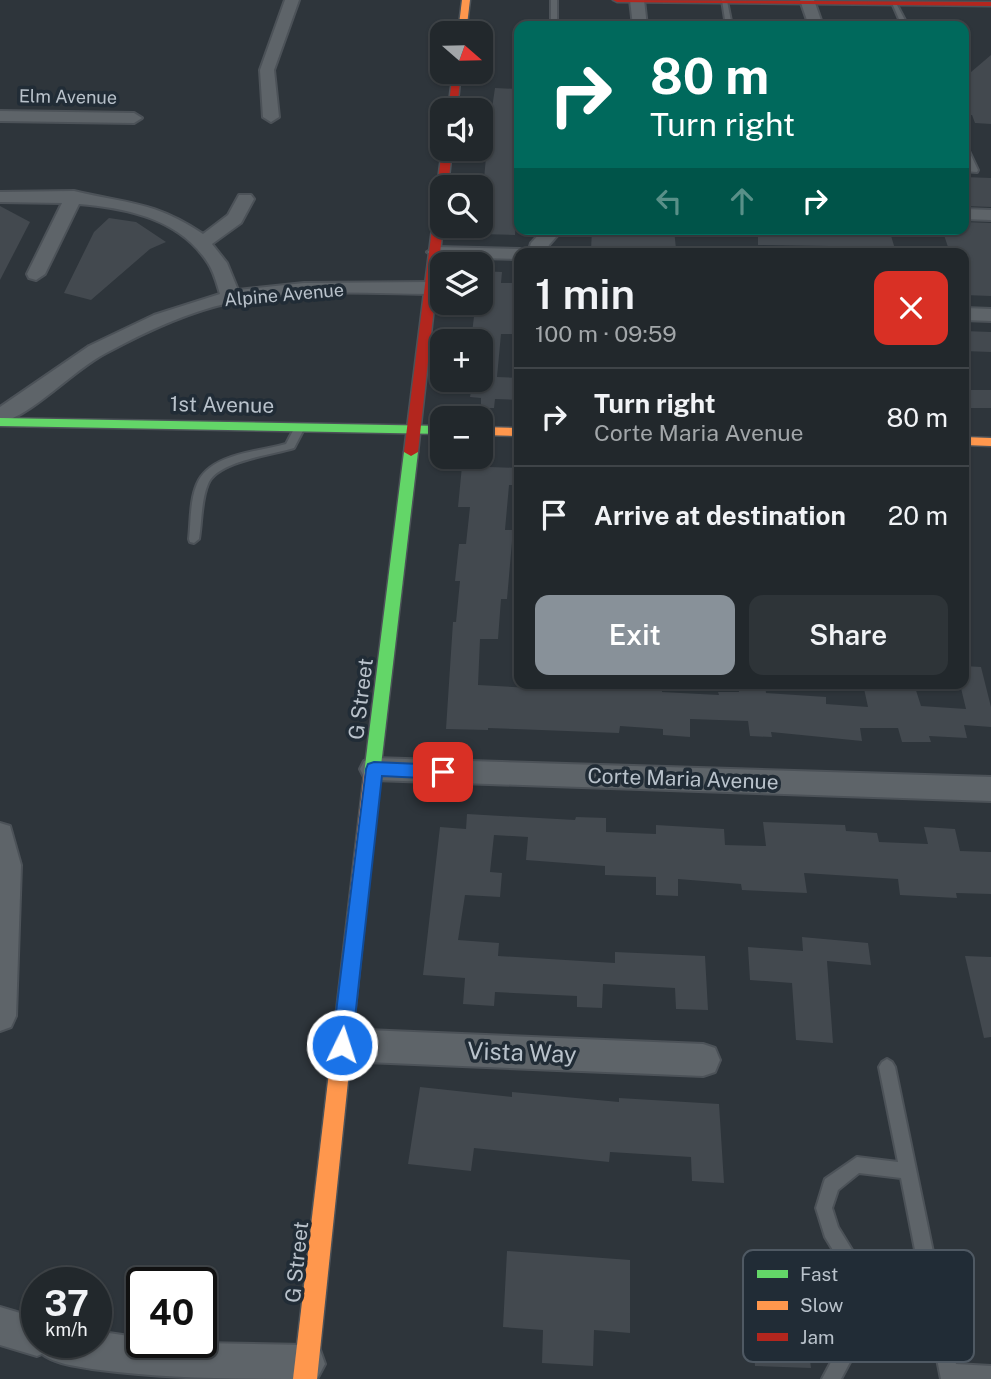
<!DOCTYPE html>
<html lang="en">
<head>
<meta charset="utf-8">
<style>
  :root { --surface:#22282c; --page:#2e3438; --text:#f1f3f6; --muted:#a2a6a9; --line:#3f4448; --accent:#889199 }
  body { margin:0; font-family:"Public Sans",sans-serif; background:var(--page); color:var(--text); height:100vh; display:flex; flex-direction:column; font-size:26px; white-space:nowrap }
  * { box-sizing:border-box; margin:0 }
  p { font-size:23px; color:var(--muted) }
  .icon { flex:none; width:38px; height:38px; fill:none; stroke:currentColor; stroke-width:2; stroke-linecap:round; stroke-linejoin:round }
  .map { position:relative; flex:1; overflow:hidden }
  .drawer { position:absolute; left:514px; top:248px; width:455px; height:441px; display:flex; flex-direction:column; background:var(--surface); border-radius:14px; box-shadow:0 2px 5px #0004,0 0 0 2px var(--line) }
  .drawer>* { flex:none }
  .top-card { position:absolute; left:514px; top:21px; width:455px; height:214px; border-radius:14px; box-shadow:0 2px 5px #0004,0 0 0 2px var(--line); background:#00695c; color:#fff; overflow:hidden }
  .needle { width:46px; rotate:110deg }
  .tools { position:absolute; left:430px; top:21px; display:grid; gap:14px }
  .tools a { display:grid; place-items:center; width:63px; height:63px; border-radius:14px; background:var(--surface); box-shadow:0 2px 5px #0004,0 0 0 2px var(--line); font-size:35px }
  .speed { position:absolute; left:21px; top:1267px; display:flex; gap:14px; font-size:35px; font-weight:700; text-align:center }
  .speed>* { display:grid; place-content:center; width:91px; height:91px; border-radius:50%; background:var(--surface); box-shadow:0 2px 5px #0004,0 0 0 2px var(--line); line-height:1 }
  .speed small { font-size:18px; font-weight:400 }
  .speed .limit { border:4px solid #111; border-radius:10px; background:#fff; color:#111 }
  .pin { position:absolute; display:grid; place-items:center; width:60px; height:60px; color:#fff; margin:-30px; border-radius:14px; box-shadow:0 4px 10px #0006 }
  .me { position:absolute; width:77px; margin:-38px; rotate:4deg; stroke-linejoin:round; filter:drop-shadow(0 0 5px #0008) }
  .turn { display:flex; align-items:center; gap:24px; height:147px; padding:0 21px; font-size:32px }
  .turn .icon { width:91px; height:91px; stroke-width:2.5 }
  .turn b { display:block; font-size:49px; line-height:60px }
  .lanes { display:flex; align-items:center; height:66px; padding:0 21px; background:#0003; justify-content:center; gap:35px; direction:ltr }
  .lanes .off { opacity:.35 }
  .round { display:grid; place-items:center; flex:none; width:74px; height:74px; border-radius:14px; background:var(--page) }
  .overview { display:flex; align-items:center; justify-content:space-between; height:119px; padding:0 21px }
  h1 { font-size:42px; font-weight:600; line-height:52px }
  .button { display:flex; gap:14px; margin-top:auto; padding:14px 21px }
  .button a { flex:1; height:80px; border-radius:14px; background:var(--accent); color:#fff; font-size:28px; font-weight:600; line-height:80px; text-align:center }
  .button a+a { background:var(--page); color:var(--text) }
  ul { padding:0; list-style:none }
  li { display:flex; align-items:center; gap:21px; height:98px; padding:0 21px; border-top:2px solid var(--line) }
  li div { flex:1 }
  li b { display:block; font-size:26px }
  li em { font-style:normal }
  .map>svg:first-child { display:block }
  .building { fill:#43494f }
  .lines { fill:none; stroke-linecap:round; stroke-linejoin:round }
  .lane-casing { stroke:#4c5258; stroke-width:4 }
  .street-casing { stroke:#4c5258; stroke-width:4 }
  .fast-casing { stroke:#4c5258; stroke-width:3 }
  .slow-casing { stroke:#4c5258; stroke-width:3 }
  .jam-casing { stroke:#4c5258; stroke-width:3 }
  .lane { fill:#5e6469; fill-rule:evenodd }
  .street { fill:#5e6469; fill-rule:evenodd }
  .fast { fill:#63d668; fill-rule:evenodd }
  .slow { fill:#ff974d; fill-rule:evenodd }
  .jam { fill:#b3261e; fill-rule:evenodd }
  .route { fill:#1a73e8; stroke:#114b97; stroke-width:2 }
  .labels { text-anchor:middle; stroke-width:7; stroke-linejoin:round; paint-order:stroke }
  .far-street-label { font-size:18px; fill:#b9c2cb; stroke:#212c36 }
  .street-label { font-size:21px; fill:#b9c2cb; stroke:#212c36 }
  .near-street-label { font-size:24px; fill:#b9c2cb; stroke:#212c36 }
  .key { fill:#212c36; stroke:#4f5963; stroke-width:2 }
  .key-label { font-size:19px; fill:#b9c2cb }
</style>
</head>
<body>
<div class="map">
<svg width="991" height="1379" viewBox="0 0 991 1379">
  <rect width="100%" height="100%" fill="#2e353b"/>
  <g class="building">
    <polygon points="991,55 991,124 975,123 972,115 964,115 964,78"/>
    <polygon points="495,88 517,89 514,108 517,108 520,169 515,235 479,234 488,135"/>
    <polygon points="964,177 991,178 991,207 964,206"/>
    <polygon points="0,206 30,222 0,280"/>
    <polygon points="109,218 136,222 166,242 150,249 91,300 64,293 94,232"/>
    <polygon points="964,222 991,223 991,296 964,295 964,250 949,250 942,229 966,229"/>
    <polygon points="592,229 674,229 676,249 591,250"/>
    <polygon points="758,229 889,229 895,249 847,247 848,252 829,252 828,246 758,245"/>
    <polygon points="481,271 502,272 501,283 515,283 512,334 501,334 497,377 520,378 520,400 495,399 494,408 481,408 481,398 470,397 473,380 481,380 481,341 473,341 472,333 475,308 481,308"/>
    <polygon points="964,331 991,332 991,352 964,351"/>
    <rect x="964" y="390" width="27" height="18"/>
    <polygon points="462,466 520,468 520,485 509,485 505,530 513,530 507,599 501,599 498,639 480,639 478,685 570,690 570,684 634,689 634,684 662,684 662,692 719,695 718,692 739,692 738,684 765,684 766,693 826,697 826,704 868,707 863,684 914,684 921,706 966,709 960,684 964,684 964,666 981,667 991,707 991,727 964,725 967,738 929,736 931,742 902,742 898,728 860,728 862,741 771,732 772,737 750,736 748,721 690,719 690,737 663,735 663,729 620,726 619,733 488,728 488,730 446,729 453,622 456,622 460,581 455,581 459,544 466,544 470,507 458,507"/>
    <polygon points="467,814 575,820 576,817 606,818 606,832 656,834 656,825 724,829 725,845 766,846 763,822 845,825 846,831 877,833 879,842 928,844 924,827 955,829 960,851 991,852 991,894 956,893 957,898 900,895 898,879 804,873 807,893 742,890 741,884 678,879 678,896 656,895 656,877 605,875 605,866 526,860 528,837 494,835 490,872 502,873 500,897 465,895 458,940 499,943 498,956 615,963 615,952 705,956 708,1010 676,1009 675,988 603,984 602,1008 577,1007 577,996 495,992 494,1006 463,1004 465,978 423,975 440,827 466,829"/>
    <polygon points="802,937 868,943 871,965 827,961 833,1043 796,1040 792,983 750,980 748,947 803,951"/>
    <polygon points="965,956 991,957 991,1037 984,1038"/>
    <polygon points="420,1087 512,1097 512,1092 619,1102 619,1098 719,1104 724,1183 692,1181 691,1157 610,1152 609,1162 474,1148 471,1171 408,1164"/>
    <polygon points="507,1251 630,1260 630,1333 594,1330 593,1366 542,1363 543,1330 503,1327"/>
    <polygon points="746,1264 799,1267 811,1368 755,1366"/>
  </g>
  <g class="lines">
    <defs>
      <g id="lane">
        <rect x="551" y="0" width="6" height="26"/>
        <polygon points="722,0 727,1 732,26 726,26"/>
        <polygon points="892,3 896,3 908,26 902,26"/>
        <polygon points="964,147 968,149 978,170 977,172 964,171 964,167 969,167 964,158"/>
        <path d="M300 424 305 427 294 448C272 455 217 461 208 484 201 500 202 521 199 539L194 543 190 542 189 539C191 521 190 500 197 484 210 453 259 452 286 444L296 425Z"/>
        <path d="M887 1059 892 1062 895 1067 956 1364 991 1366V1379H941L936 1354 857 1349 841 1379H822L846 1334 852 1331 932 1335 930 1323 848 1275 825 1237 816 1208 823 1185 825 1179 857 1157 898 1162 879 1067 882 1062ZM859 1173 901 1178 925 1301 860 1263 838 1227 832 1208 838 1190Z"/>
      </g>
      <g id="street">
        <polygon points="285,0 299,0 274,70 279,117 271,122 263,117 260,70"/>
        <polygon points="630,0 644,0 647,26 633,26"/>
        <polygon points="800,0 814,0 823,26 809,26"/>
        <polygon points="0,111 134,113 142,118 134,123 0,121"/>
        <path d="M74 191C127 204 154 201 203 234L228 215 239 195H251L254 199 241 223 212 244 227 263 238 290 304 283 431 282 440 288 431 294C364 293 295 288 229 303 187 312 145 332 106 353 73 370 34 414 0 423V407L89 346 154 315 220 294C217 284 214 272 208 263 180 219 127 208 79 204L45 274 36 280 29 278 27 274 62 203 0 202V192Z"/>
        <polygon points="964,209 991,210 991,220 964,219"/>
        <polygon points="544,229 563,229 549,245 546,254 520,254 520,259 436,257 427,252 436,247 520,249 528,253 531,243"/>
        <polygon points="964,308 991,309 991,321 964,320"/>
        <polygon points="374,758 991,777 991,801 374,780 364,777 360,769 364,761"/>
        <polygon points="0,823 10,826 21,865 16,1016 11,1027 0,1031"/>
        <polygon points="342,1029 703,1044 715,1048 720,1060 715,1072 703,1076 342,1061 330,1056 326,1045 330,1034"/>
        <path d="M0 1307 37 1318V1342H96V1331L142 1338V1342L306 1345 320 1350 325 1364 317 1379C241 1379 167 1379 92 1369 76 1366 55 1364 42 1354L37 1356 0 1345Z"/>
      </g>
      <g id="fast">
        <polygon points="0,418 443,426 443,434 0,426"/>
        <polygon points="411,448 418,452 380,774 378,779 372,781 366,779 364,774 404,452"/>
      </g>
      <g id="slow">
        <polygon points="462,0 470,0 466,33 458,33"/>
        <polygon points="481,427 520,428 520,436 481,435"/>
        <polygon points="964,437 991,438 991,446 964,445"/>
        <polygon points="372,767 378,769 380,774 317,1379 293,1379 364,774 366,769"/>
      </g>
      <g id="jam">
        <polygon points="613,0 991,2 991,6 617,2"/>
        <polygon points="453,72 461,72 457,110 448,110"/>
        <polygon points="442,149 452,149 448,187 443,187 443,226 418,452 411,456 404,452"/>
      </g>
    </defs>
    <use href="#lane" class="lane-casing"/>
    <use href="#street" class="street-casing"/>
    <use href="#fast" class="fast-casing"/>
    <use href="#slow" class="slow-casing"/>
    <use href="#jam" class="jam-casing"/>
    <use href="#lane" class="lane"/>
    <use href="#street" class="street"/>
    <use href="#fast" class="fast"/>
    <use href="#slow" class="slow"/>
    <use href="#jam" class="jam"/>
  </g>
  <polygon class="route" points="374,762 443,765 449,767 451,772 449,777 443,779 382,776 352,1045 349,1052 342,1055 335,1052 332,1045 366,769 368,764"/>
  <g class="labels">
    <g class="far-street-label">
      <text transform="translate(68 97) rotate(1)" y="6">Elm Avenue</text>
      <text transform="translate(284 295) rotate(-5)" y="6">Alpine Avenue</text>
    </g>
    <g class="street-label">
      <text transform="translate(222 405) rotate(1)" y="7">1st Avenue</text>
      <text transform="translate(361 699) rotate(-83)" y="7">G Street</text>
      <text transform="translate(683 779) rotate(2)" y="7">Corte Maria Avenue</text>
      <text transform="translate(297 1262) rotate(-84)" y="7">G Street</text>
    </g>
    <g class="near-street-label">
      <text transform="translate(522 1053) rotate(2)" y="8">Vista Way</text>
    </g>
  </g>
  <rect x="743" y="1250" width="231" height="112" rx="10" class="key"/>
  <rect x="757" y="1270" width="31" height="8" fill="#63d668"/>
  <rect x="757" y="1301" width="31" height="9" fill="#ff974d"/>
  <rect x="757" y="1333" width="31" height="8" fill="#b3261e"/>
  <g class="key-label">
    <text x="800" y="1281">Fast</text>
    <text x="800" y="1312">Slow</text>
    <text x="800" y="1344">Jam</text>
  </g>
</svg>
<div class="tools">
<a><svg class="needle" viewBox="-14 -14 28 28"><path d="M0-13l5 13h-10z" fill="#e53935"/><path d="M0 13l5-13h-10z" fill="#a2a6a9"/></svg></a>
<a><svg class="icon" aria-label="sound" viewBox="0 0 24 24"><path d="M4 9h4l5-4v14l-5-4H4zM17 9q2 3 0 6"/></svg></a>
<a><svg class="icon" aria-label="search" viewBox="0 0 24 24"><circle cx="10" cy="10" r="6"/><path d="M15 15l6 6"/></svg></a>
<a><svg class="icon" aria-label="layers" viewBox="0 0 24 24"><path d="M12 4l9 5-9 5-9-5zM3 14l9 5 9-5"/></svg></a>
<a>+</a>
<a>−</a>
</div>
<div class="speed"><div>37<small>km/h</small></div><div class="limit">40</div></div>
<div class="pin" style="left:443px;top:772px;background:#d93025"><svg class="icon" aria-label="arrive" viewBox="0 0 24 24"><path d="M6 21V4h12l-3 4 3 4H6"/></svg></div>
<svg class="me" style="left:342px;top:1045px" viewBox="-20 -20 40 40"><circle r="17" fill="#1a73e8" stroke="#fff" stroke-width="3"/><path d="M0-11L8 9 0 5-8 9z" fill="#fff"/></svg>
<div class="top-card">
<div class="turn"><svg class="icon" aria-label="right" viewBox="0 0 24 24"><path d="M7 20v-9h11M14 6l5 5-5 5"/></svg><div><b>80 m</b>Turn right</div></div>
<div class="lanes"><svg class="icon off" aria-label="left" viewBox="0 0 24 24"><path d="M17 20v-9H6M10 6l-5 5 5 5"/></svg><svg class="icon off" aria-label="ahead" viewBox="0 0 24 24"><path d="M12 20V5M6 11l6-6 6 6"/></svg><svg class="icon" aria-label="right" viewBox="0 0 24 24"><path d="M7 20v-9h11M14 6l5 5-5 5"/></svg></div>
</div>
<section class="drawer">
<div class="overview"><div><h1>1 min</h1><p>100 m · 09:59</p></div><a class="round" style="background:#d93025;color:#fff"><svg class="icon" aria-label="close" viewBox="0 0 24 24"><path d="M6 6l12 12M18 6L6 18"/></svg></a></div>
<ul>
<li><svg class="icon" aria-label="right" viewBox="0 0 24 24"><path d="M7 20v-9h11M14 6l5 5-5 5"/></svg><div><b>Turn right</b><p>Corte Maria Avenue</p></div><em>80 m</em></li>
<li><svg class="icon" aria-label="arrive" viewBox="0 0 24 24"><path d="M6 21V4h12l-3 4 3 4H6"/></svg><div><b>Arrive at destination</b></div><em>20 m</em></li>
</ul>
<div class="button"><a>Exit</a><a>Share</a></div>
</section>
</div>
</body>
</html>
